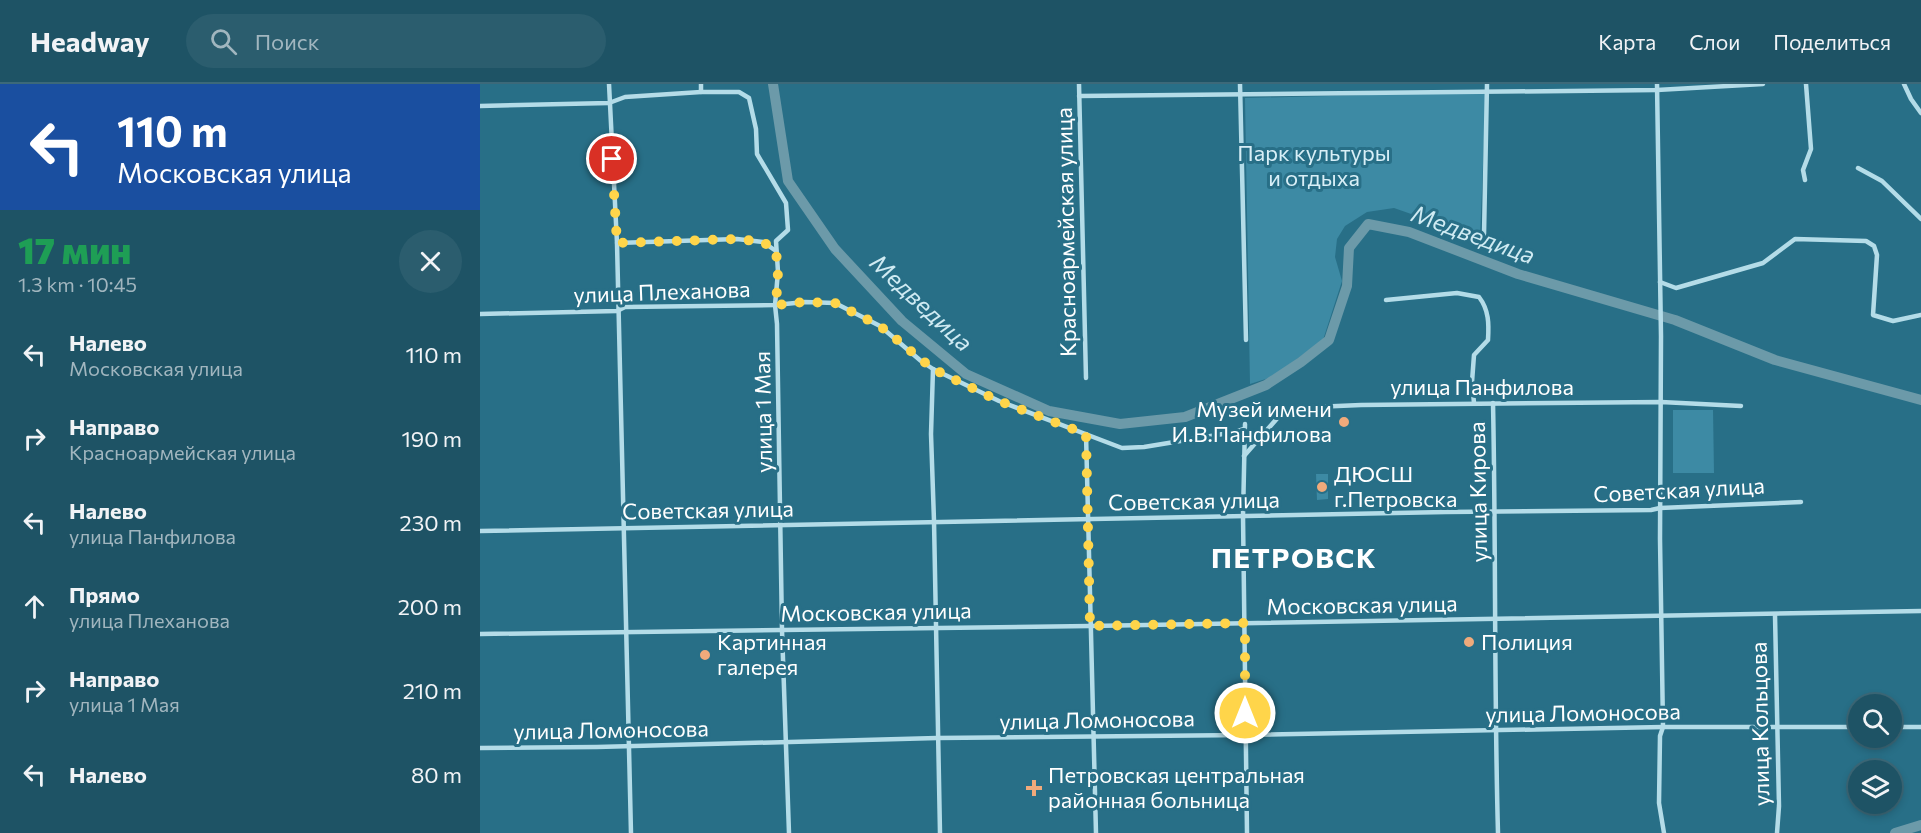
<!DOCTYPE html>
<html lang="ru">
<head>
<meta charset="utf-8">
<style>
  :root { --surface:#1e5365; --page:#2b5d6e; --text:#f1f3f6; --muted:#a1b6bf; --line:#3c6979 }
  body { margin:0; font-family:Commissioner,sans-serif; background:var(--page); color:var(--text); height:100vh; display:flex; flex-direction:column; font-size:22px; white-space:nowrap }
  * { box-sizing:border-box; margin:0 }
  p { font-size:20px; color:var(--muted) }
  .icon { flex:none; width:33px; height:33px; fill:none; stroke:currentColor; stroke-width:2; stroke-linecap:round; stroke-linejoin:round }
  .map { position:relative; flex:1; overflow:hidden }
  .drawer { display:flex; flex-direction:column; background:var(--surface); width:480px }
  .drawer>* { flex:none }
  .top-card { background:#1a4fa0; color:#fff; overflow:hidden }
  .controls { position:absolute; left:1368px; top:610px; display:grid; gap:12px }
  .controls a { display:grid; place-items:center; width:54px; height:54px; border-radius:50%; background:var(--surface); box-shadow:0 3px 9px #0003,0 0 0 2px var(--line); font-size:30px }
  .pin { position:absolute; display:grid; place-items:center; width:51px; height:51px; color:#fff; margin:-26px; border:3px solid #fff; border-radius:50%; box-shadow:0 2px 6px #0007 }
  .me { position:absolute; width:66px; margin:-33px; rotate:0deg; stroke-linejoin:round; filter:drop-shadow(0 0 4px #0008) }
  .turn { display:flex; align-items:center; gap:21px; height:126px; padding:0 18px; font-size:27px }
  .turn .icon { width:78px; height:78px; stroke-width:2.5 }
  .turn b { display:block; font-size:42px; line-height:51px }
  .round { display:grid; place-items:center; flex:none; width:63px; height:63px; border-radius:32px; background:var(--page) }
  .headline { display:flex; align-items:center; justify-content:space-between; height:102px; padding:0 18px }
  h1 { font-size:36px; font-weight:800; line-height:45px; color:#1e9e55 }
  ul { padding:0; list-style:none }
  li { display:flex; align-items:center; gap:18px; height:84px; padding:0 18px }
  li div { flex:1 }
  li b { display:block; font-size:22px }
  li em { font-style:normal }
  header { display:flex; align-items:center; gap:36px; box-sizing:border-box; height:84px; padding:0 30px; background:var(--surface); border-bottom:2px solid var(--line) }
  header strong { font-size:28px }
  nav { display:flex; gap:33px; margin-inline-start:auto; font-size:21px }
  .search { width:420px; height:54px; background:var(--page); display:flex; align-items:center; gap:15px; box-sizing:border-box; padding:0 21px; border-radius:33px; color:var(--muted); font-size:22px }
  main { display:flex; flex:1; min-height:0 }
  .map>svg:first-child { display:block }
  .green { fill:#3d8aa4 }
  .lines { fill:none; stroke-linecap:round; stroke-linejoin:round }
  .river { stroke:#6c9aa9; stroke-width:10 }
  .street { stroke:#b4dce8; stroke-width:4.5 }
  .route { stroke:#ffd54a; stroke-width:10; stroke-dasharray:0 18 }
  .poi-dot { fill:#f0aa7b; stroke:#286f87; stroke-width:2 }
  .labels { text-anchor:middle; stroke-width:6; stroke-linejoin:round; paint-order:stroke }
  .park-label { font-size:22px; fill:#d8eff7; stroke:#286f87 }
  .street-label { font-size:22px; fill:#fff; stroke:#286f87 }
  .poi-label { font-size:22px; fill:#fff; stroke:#286f87; text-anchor:start }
  .water-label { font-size:24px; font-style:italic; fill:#d0ebf3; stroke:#286f87 }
  .district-label { font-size:28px; font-weight:bold; letter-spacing:1.5px; fill:#fff; stroke:#286f87 }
</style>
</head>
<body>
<header>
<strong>Headway</strong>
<div class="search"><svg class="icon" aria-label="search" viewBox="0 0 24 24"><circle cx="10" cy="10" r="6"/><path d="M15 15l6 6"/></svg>Поиск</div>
<nav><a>Карта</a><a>Слои</a><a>Поделиться</a></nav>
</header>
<main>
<section class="drawer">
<div class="top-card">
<div class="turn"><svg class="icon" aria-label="left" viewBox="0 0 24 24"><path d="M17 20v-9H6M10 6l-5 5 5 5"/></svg><div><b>110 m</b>Московская улица</div></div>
</div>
<div class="headline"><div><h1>17 мин</h1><p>1.3 km · 10:45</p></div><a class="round"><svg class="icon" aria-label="close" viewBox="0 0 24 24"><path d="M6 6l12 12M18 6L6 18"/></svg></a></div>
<ul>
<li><svg class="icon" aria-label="left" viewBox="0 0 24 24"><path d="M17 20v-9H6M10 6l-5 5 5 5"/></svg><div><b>Налево</b><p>Московская улица</p></div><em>110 m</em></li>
<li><svg class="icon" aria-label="right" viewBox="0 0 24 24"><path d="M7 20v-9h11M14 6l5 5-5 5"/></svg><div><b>Направо</b><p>Красноармейская улица</p></div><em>190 m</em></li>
<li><svg class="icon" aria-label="left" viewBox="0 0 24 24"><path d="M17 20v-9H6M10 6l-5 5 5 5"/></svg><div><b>Налево</b><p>улица Панфилова</p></div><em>230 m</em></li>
<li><svg class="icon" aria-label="ahead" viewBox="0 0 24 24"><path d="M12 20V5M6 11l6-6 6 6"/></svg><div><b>Прямо</b><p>улица Плеханова</p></div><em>200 m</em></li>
<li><svg class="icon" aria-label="right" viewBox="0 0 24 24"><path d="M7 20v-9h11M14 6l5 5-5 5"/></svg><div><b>Направо</b><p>улица 1 Мая</p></div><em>210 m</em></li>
<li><svg class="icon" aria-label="left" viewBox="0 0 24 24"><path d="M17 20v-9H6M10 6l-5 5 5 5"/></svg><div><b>Налево</b></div><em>80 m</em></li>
</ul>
</section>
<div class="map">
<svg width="1441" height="749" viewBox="0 0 1441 749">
  <rect width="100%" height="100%" fill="#286f87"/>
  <g class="green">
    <polygon points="1006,8 1000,154 914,124 887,128 865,142 857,155 855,173 862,197 843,256 792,293 770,300 765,14"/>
    <polygon points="1193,326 1233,326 1234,389 1193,389"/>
    <polygon points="836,390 848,390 848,415 837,416"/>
  </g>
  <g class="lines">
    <g class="river">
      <polyline points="293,0 308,97 355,165 422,237 486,290 569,327 640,340 705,333 786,301 821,278 849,256 867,202 869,164 888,140 929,148 1038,190 1195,236 1295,276 1441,316"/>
      <polyline points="1415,749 1441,741"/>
    </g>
    <g class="street">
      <polyline points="129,0 137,159 151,749"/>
      <polyline points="221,0 221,8 259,8 269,14 276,45 277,70 306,119 308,146 296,157 298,188 295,221 297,240 302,546 309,749"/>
      <polyline points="599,0 606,294"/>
      <polyline points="760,0 766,256"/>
      <polyline points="1177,0 1181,252 1180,455 1183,643 1180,652 1179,719 1184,749"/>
      <polyline points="1424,0 1431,15 1441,29"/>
      <polyline points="599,12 1177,6 1283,0"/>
      <polyline points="0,22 129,19 145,13 221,8"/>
      <polyline points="1378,84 1402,97 1441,135"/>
      <polyline points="1325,96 1323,86 1331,65 1326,0"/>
      <polyline points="1004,151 1007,0"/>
      <polyline points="137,159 257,155 283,158 296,167"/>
      <polyline points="1180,198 1196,204 1283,179 1315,155 1386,157 1394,162 1397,171 1393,231 1413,237 1441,231"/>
      <path d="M906 216 977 209 999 213C1009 226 1009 240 1008 256L994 271 992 298 994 319"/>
      <polyline points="0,230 137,227 145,223 295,221 325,218 355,219 400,242 441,277 453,285 519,317 642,364 664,363 755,348 764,345"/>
      <polyline points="453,285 451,350 454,437 460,749"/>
      <path d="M1013 319C1016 462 1014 606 1018 749"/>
      <polyline points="765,340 763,432 767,749"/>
      <polyline points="606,350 616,749"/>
      <polyline points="764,372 801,330 811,324 881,321 1181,318 1261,322"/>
      <polyline points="0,447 966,428 1171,426 1180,424 1321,418"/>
      <polyline points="1295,531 1299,722 1297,749"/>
      <polyline points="0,550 610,542 1441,527"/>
      <polyline points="1412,643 1441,643"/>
      <polyline points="0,664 117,663 457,654 765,651 1183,643 1378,643"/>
    </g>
  </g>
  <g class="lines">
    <polyline class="route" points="132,75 137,159 257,155 283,158 296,167 298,188 296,221 325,218 355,219 400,242 453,285 519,317 606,350 610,542 765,539 765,629"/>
  </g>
  <g class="poi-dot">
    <circle cx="864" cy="338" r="6"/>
    <circle cx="842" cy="403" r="6"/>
    <circle cx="989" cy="558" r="6"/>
    <circle cx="225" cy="571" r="6"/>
    <path d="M551 695h6v6h6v6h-6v6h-6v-6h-6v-6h6z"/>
  </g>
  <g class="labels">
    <g class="park-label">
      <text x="834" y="77">Парк культуры<tspan x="834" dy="25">и отдыха</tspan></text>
    </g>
    <g class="street-label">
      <text transform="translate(586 148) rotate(-91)" y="8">Красноармейская улица</text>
      <text transform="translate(182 208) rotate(-2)" y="8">улица Плеханова</text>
      <text x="1002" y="311">улица Панфилова</text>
      <text transform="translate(283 328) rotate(-91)" y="8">улица 1 Мая</text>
      <text transform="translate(1199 406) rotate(-3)" y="8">Советская улица</text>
      <text transform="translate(998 408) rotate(-91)" y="8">улица Кирова</text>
      <text transform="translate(714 417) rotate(-1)" y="8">Советская улица</text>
      <text transform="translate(228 426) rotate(-1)" y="8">Советская улица</text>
      <text transform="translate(882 521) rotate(-1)" y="8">Московская улица</text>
      <text transform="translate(396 528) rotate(-1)" y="8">Московская улица</text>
      <text transform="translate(1103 629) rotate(-1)" y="8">улица Ломоносова</text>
      <text transform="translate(617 636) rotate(-1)" y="8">улица Ломоносова</text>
      <text transform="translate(1280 640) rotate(-91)" y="8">улица Кольцова</text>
      <text transform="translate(131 646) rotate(-1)" y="8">улица Ломоносова</text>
    </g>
    <g class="poi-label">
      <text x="852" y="333" text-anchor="end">Музей имени<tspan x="852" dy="25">И.В.Панфилова</tspan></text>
      <text x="854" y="398">ДЮСШ<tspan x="854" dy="25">г.Петровска</tspan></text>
      <text x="237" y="566">Картинная<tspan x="237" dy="25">галерея</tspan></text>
      <text x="1001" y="566">Полиция</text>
      <text x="568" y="699">Петровская центральная<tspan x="568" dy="25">районная больница</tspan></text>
    </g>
    <g class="water-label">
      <text transform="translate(993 151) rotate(20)" y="8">Медведица</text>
      <text transform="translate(441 219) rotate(43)" y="8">Медведица</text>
    </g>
    <g class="district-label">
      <text x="814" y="484">ПЕТРОВСК</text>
    </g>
  </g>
</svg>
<div class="controls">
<a><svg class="icon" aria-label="search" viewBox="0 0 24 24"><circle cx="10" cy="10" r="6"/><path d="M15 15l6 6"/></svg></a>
<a><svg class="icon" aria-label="layers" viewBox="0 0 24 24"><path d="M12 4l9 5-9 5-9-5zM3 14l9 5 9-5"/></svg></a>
</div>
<div class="pin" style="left:132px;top:75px;background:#d93025"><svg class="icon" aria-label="arrive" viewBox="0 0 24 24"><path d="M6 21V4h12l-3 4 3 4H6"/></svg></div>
<svg class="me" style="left:765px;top:629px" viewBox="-20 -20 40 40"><circle r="17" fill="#ffd54a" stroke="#fff" stroke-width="3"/><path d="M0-11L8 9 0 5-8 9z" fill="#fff"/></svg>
</div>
</main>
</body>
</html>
